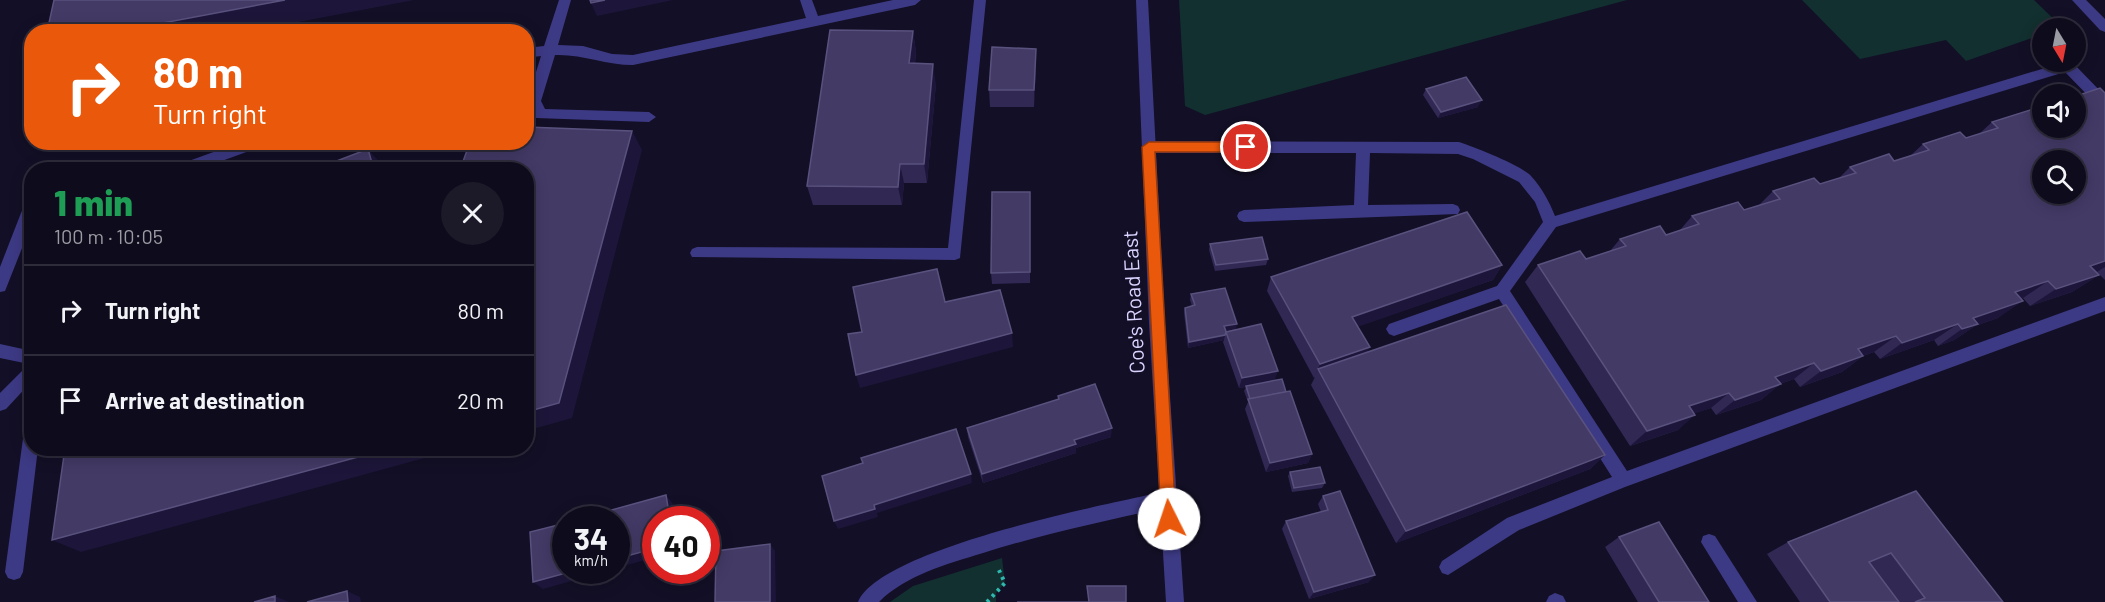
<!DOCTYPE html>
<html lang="en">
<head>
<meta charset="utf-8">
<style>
  :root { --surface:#0e0b1c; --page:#1c1929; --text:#f1f3f6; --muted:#9b9ba3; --line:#2e2b3b }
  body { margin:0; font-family:Barlow,sans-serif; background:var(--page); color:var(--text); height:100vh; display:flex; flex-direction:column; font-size:22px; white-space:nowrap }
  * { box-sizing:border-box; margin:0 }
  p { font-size:20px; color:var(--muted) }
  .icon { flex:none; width:33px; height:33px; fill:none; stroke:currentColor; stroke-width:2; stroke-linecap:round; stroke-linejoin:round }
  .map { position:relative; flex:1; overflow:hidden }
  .drawer { position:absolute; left:24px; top:162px; width:510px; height:294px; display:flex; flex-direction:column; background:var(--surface); border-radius:24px; box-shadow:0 3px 15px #0003,0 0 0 2px var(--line) }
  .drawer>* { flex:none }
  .guide { position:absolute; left:24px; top:24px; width:510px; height:126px; border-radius:24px; box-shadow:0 3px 15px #0003,0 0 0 2px var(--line); background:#ea580c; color:#fff; overflow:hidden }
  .needle { width:39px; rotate:170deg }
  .tools { position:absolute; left:2032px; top:18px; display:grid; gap:12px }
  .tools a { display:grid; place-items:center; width:54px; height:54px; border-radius:50%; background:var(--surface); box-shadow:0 3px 15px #0003,0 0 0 2px var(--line); font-size:30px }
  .speed { position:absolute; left:552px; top:506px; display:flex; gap:12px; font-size:30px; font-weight:700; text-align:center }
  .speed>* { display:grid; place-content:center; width:78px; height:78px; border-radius:50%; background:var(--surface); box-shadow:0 3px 15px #0003,0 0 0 2px var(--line); line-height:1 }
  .speed small { font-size:15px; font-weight:400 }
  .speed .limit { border:9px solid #d22; background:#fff; color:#111 }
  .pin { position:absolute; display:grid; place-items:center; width:51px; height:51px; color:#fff; margin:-26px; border:3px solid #fff; border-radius:50%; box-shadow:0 2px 6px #0007 }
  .me { position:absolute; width:66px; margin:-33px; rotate:356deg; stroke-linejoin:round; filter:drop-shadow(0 0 4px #0008) }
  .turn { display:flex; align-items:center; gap:21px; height:126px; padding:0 30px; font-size:27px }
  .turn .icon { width:78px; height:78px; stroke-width:2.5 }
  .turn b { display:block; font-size:42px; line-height:51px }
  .round { display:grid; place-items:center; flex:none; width:63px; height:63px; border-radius:32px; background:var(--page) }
  .overview { display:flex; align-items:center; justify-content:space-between; height:102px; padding:0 30px }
  h1 { font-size:36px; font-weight:800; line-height:45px; color:#1e9e55 }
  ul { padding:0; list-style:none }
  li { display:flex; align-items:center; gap:18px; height:90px; padding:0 30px; border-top:2px solid var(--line) }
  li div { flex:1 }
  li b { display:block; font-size:22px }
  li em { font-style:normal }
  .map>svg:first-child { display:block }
  .green { fill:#12302f }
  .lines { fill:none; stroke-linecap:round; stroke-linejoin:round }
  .path { stroke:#2fb8b0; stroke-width:4; stroke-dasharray:3 4.5; stroke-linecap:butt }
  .service { fill:#3d3a85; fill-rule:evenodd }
  .minor { fill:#3d3a85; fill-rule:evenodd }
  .tertiary { fill:#3d3a85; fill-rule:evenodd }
  .wall { fill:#312854 }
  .shaded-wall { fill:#1d163a }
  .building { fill:#433a66; stroke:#5a527e; stroke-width:1.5; fill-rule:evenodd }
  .route { fill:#ea580c; stroke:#983908; stroke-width:1.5 }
  .labels { text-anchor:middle; stroke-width:6; stroke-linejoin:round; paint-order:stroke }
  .street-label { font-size:21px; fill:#d9d4ff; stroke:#130f26 }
</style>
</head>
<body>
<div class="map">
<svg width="2105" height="602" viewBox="0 0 2105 602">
  <rect width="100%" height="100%" fill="#130f26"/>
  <g class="green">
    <polygon points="1179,0 1627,0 1205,115 1185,106"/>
    <polygon points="1802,0 2034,0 2063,28 2043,28 2043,34 1966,61 1946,40 1860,59"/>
    <polygon points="1002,558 1005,583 996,593 996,602 890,602 913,586"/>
  </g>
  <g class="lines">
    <polyline class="path" points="987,602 1005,583 997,566"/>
    <g class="service">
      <path d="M559 0H571L558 45 583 46 612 54 633 55 806 18 800 0H812L818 16 893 0H921L915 5 633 65C606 65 582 54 555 55L541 101 545 109 649 112 656 117 649 122 536 118 527 101 541 56 526 58V48L544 46Z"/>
      <polygon points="974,0 986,0 960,258 955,260 692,257 690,253 692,249 697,247 948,248"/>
      <polygon points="2072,0 2086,0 2105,19 2105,32 2100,30"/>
      <path d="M2065 62H2072L2105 96V109L2100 108 2065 72 1556 227 1510 291 1627 471 2105 297V311L1625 487 1519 530 1448 575 1442 573 1439 567 1442 561 1507 518 1612 477 1499 299 1394 336 1389 334 1386 329 1389 324 1497 286 1543 222 1535 202 1519 182 1473 159 1458 154 1370 153 1368 205 1453 204 1458 206 1460 210 1458 214 1244 222 1239 220 1237 216 1239 212 1244 210 1354 205 1356 153H1149L1142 147 1149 141 1459 142C1476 148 1519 164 1531 176 1542 188 1549 201 1555 216Z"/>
      <polygon points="241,142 265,142 263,146 197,170 173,170 175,166"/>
      <polygon points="28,207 32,208 32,223 7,286 5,291 0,292 0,267 21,213 23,209"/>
      <polygon points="0,344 32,351 32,381 6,409 0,411 0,393 29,364 0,358"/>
      <polygon points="32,424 32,448 38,448 23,572 20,578 14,580 8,578 5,572 24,431 26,426"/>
      <polygon points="1709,534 1715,536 1757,602 1738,602 1701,542 1703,536"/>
      <polygon points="1555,593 1563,596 1566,602 1546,602 1549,596"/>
    </g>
    <path class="minor" d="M1167 491 1173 493 1175 499 1173 505 1167 507C1105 521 1043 534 983 553 947 564 906 575 879 602H858C881 548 1108 504 1167 491Z"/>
    <polygon class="tertiary" points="1136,0 1148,0 1165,323 1184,602 1166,602 1149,323"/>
  </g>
  <g class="wall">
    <polygon points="913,31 916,52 915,63 936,84 927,183 904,183 902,205 813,205 807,186"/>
    <polygon points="1036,66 1034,107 990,107 989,90"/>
    <polygon points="1426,89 1478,107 1438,118 1423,95"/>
    <polygon points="2105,93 2105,280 2097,272 2099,275 2072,292 2030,306 2023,298 2021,299 1998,318 1975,326 1954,340 1938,346 1934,340 1880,359 1874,352 1863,356 1842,372 1800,387 1794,379 1780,384 1761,400 1716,415 1711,408 1694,413 1678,430 1630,446 1525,282 1538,265 1586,259 1610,251 1620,239 1666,235 1680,230 1692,216 1744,210 1759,205 1773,191 1820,184 1838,179 1850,167 1894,161 1910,156 1923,144 1966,138 1979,134 1992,122 2035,116"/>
    <polygon points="1030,192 1030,283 992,284 991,273"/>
    <polygon points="1210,244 1268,259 1266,265 1215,271 1209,250"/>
    <polygon points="1502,265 1493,280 1358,326 1367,352 1605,455 1590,469 1396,543 1311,385 1315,377 1314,378 1267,291 1271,277"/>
    <polygon points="1191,294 1236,329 1274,380 1286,392 1312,454 1308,463 1266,472 1245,409 1248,402 1244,391 1246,387 1239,388 1223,342 1224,340 1188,348 1184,313 1185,308 1192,306 1190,300"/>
    <polygon points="1058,396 1111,437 1076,448 1076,453 983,483 968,437 967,428 1058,399"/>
    <polygon points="1290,472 1325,483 1322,488 1292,492 1288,476"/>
    <polygon points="1916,491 2003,602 1800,602 1767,554 1788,542"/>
    <polygon points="1323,496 1369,582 1309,599 1282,529 1286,521 1321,512 1318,504"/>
    <polygon points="1619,537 1709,602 1638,602 1605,547"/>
  </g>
  <g class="shaded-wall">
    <polygon points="285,0 414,0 246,32 115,32"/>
    <polygon points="605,0 673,0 597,16 591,3"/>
    <polygon points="913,31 916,52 912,84 909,63"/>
    <polygon points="1036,49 1036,66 1034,107 1034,90"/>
    <polygon points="933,64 936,84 927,183 924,164"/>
    <polygon points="1482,100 1478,107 1438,118 1441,112"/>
    <polygon points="632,131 642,150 572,418 526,431 526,412"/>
    <polygon points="368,149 382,165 383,170 374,170"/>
    <polygon points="900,164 904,183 902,205 898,187"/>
    <polygon points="2105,261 2105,267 2097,272 2090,266"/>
    <polygon points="1502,265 1493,280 1346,331 1352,317"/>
    <polygon points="2099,275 2072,292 2030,306 2056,289"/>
    <polygon points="2048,281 2023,298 1990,309 2015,292"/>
    <polygon points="2023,301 1998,318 1975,326 1954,340 1938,346 1962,329 1973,318"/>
    <polygon points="1237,324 1236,329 1223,332 1224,326"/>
    <polygon points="1958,324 1934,340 1880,359 1902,343"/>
    <polygon points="1012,333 1013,347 860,388 856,375"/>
    <polygon points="1225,335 1224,340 1188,348 1189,342"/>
    <polygon points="1896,336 1874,352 1836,365 1858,349"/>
    <polygon points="1370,347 1363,361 1318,369 1314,378 1320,364"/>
    <polygon points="1863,356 1842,372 1800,387 1821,371"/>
    <polygon points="1814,363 1794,379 1756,392 1775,377"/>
    <polygon points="1278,371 1274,381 1239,388 1242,378"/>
    <polygon points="1781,384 1761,400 1716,415 1735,400"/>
    <polygon points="1729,393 1711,408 1672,421 1689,406"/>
    <polygon points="1695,415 1678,430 1630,446 1647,431"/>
    <polygon points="1112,428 1111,437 1076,448 1076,453 983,483 982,474 1074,440"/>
    <polygon points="391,448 461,448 81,552 52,540"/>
    <polygon points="1312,454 1308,463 1266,472 1270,463"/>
    <polygon points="1605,455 1590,469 1396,543 1406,531"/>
    <polygon points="971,474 972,483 877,513 878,517 838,529 834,521 874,505"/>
    <polygon points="666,495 673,504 676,519 670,519"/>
    <polygon points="770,544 775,551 776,602 770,602"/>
    <polygon points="656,548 656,557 616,568 616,559"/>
    <polygon points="577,570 611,570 543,589 533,582"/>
    <polygon points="1375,575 1369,582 1309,599 1314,592"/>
    <polygon points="347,591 360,597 361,602 348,602"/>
    <polygon points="275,596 289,602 275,602"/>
  </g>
  <g class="building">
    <polygon points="54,0 285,0 115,32 47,32"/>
    <polygon points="590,0 605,0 591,3"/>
    <polygon points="830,30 913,31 909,63 933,64 924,164 900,164 898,187 807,186"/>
    <polygon points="992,47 1036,49 1034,90 989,90"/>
    <polygon points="1466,77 1482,100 1441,112 1426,89"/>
    <path d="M2100 88 2105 93V261L2090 266 2099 275 2056 289 2048 281 2015 292 2023 301 1973 318 1978 324 1962 329 1958 324 1902 343 1896 336 1858 349 1863 356 1821 371 1814 363 1775 377 1781 384 1735 400 1729 393 1689 406 1695 415 1647 431 1538 265 1580 251 1586 259 1626 246 1620 239 1660 226 1666 235 1699 224 1692 216 1738 202 1744 210 1780 199 1773 191 1814 178 1820 184 1856 173 1850 167 1889 154 1894 161 1929 150 1923 144 1960 132 1966 138 1998 128 1992 122 2030 110 2035 116 2043 113V128H2076V96ZM2043 160H2076V194H2043Z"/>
    <polygon points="526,127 632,131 559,403 526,412 526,170 460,170 470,142 526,142"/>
    <polygon points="368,149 374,170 313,170"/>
    <polygon points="992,192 1030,192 1030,272 991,273"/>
    <polygon points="1467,212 1502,265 1352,317 1370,347 1320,364 1271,277"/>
    <polygon points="1262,237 1268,259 1216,265 1210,244"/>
    <polygon points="937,269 945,302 1000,290 1012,333 856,375 848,334 862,332 853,287"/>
    <polygon points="1225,288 1237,324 1224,326 1227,334 1226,332 1225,335 1189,342 1185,308 1195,305 1191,294"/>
    <polygon points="1506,305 1605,455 1406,531 1318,369"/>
    <polygon points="1261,324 1278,371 1242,378 1226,332"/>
    <polygon points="1282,379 1286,392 1250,399 1246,386"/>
    <polygon points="1095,384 1112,428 1074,440 1076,444 982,474 967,428 1059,399 1058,396"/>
    <polygon points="1290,391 1312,454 1270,463 1248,399"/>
    <polygon points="956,429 971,474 874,505 875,509 834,521 822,476 863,463 861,458"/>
    <polygon points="65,448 391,448 52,540"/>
    <polygon points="1320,467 1325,483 1294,488 1290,472"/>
    <polygon points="1340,491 1375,575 1314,592 1286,521 1328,510 1323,496"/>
    <polygon points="1916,491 2003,602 1915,602 1925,598 1891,553 1869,562 1899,602 1830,602 1788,542"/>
    <polygon points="666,495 670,519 656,519 656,548 616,559 616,519 579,519"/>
    <polygon points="1659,522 1709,602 1659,602 1619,537"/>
    <polygon points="566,523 566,570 577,570 533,582 530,532"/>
    <polygon points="770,544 770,602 715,602 716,551"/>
    <polygon points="1087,586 1126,586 1126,602 1017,602 1089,602"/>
    <polygon points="347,591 348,602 307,602"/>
    <polygon points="275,596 275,602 254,602"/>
  </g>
  <polygon class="route" points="1149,142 1246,142 1253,147 1246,152 1155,152 1176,519 1174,524 1169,527 1163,524 1161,519 1142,147"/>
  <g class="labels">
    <g class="street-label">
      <text transform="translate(1134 302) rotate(-93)" y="7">Coe's Road East</text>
    </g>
  </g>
</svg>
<div class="tools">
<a><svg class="needle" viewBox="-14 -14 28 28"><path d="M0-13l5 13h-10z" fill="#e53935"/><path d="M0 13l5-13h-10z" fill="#9b9ba3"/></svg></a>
<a><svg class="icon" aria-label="sound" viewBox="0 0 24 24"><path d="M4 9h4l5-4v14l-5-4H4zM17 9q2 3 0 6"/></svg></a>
<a><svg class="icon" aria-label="search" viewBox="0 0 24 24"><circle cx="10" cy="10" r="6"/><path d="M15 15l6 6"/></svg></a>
</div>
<div class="speed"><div>34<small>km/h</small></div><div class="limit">40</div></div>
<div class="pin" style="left:1246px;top:147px;background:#d93025"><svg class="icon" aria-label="arrive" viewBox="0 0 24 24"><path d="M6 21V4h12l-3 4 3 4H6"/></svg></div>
<svg class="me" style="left:1169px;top:519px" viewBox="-20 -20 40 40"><circle r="19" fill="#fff"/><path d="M0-13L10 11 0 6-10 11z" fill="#ea580c"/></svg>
<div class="guide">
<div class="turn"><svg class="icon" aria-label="right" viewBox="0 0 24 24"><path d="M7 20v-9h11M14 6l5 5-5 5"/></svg><div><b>80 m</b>Turn right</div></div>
</div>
<section class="drawer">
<div class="overview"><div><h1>1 min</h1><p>100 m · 10:05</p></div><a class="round"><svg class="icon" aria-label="close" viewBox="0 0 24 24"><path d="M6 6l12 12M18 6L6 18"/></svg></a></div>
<ul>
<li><svg class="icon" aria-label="right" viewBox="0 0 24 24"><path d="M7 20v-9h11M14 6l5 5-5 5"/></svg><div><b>Turn right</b></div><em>80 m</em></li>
<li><svg class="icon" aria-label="arrive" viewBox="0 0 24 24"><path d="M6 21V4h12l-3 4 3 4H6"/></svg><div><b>Arrive at destination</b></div><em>20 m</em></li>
</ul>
</section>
</div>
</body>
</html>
